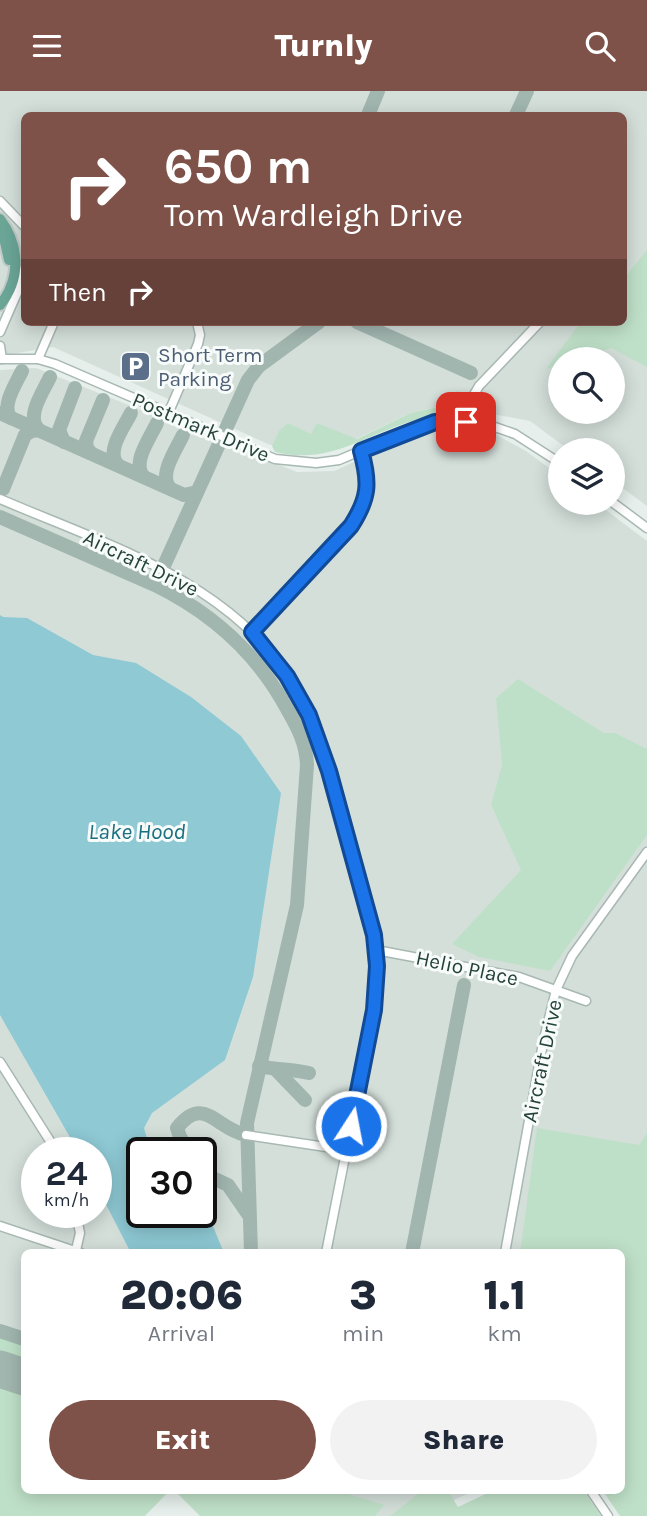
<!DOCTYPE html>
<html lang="en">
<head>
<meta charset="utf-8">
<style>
  :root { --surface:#fff; --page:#f2f2f3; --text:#1f2937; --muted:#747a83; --accent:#7f5249 }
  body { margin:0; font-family:Karla,sans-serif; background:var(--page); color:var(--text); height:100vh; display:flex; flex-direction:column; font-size:26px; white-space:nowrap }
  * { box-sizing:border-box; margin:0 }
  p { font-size:23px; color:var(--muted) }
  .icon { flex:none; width:38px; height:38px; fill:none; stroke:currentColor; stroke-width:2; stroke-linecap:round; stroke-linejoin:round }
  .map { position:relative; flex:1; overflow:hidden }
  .details { position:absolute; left:21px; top:1158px; width:604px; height:245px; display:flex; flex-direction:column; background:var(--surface); border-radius:10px; box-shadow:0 4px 18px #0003 }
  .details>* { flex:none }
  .top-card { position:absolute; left:21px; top:21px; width:606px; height:214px; border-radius:10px; box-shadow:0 4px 18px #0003; background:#7f5249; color:#fff; overflow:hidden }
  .buttons { position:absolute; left:548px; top:256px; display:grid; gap:14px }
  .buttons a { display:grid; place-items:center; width:77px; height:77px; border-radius:50%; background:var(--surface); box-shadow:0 4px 18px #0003; font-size:35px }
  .speed { position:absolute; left:21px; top:1046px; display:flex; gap:14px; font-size:35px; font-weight:700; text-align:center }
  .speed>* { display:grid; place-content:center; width:91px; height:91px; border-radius:50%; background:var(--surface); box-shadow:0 4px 18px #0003; line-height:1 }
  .speed small { font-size:18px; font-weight:400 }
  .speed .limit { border:4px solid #111; border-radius:10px; background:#fff; color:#111 }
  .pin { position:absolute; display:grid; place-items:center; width:60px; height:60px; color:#fff; margin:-30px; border-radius:14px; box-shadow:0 4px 10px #0006 }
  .me { position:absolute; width:77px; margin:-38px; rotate:11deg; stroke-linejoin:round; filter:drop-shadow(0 0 5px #0008) }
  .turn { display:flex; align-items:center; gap:24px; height:147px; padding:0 28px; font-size:32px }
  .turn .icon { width:91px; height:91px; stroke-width:2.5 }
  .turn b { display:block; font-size:49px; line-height:60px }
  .then { display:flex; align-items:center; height:66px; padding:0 28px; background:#0003; gap:14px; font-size:26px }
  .eta { display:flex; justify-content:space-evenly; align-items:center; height:119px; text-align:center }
  .eta b { font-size:42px; font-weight:800; line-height:49px }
  .cta { display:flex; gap:14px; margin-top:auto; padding:14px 28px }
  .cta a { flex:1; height:80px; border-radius:42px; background:var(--accent); color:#fff; font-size:28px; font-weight:800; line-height:80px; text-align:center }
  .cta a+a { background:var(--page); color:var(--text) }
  header { display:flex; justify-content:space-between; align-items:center; height:91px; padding:0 28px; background:var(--accent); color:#fff; font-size:32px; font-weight:800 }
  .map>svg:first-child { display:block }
  .built { fill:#d4dfda; fill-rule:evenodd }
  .green { fill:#bfe0c8 }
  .water { fill:#8ec9d4 }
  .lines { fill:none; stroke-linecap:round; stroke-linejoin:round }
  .taxiway { stroke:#a2b6b0; stroke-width:14 }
  .runway { stroke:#a2b6b0; stroke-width:37 }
  .minor-casing { stroke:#a8b8b2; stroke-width:11 }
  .major-casing { stroke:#c2cac8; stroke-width:14 }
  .minor { stroke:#fff; stroke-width:8 }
  .major { stroke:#6aa596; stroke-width:10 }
  .route-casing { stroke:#114b97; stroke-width:18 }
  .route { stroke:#1a73e8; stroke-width:12 }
  .labels { text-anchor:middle; stroke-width:6; stroke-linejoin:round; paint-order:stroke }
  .service-label { font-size:21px; fill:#4e5e75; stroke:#f7fbf9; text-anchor:start }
  .street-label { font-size:21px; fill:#24423a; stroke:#f7fbf9 }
  .water-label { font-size:23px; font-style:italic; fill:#1c6f80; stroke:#f7fbf9 }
</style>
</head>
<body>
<header><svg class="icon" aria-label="menu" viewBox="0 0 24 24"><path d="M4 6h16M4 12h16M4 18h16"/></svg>Turnly<svg class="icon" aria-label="search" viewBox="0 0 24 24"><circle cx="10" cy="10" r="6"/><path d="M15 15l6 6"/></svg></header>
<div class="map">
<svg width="647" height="1425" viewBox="0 0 647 1425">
  <rect width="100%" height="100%" fill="#e6efeb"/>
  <g class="built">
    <path d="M0 0H647V415L613 390 612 359H569L530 330 447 314 411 322 345 353 306 364 268 353 53 256 0 265ZM24 24H623V231H24ZM560 268H612V320H560Z"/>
    <path d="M36 277 297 381 334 380 389 355 437 338 493 342 526 360 560 385V411H595L647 450V1425L621 1400V1162H24V1324L0 1316V279ZM37 1062H96V1122H37ZM142 1062H201V1122H142Z"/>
    <polygon points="257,1400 474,1400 417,1425 333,1425"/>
  </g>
  <g class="green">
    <polygon points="647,159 647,276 611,257 577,268 560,268 560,273 546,278 581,231 623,231 623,189"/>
    <path d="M457 299 464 304 468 313 462 322C445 326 427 325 409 331 360 346 330 374 275 361L272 355 279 340 288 332 311 343 317 332 357 348 411 322 447 314Z"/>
    <polygon points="518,588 604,642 615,642 647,658 647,744 550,880 479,866 452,853 521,779 491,714 502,674 496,607"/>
    <polygon points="537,1037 639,1054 647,1042 647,1425 620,1425 603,1400 621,1400 621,1162 520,1162"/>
    <polygon points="0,1247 24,1255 24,1271 0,1264"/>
    <polygon points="0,1296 24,1304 24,1400 169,1400 145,1425 0,1425"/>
    <polygon points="175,1400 338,1400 384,1414 375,1425 200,1425"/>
    <polygon points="422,1400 448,1400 458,1416 492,1400 584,1400 601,1425 390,1425"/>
  </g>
  <polygon class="water" points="0,524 3,526 27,527 93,564 136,572 191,606 241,645 281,702 253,886 225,969 152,1022 144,1037 148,1051 157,1062 142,1062 142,1122 201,1122 201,1117 210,1128 224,1162 131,1162 96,1094 96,1062 79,1062 0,924"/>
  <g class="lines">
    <g class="taxiway">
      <polyline points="368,24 378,0"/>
      <polyline points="516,24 527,0"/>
      <polyline points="357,231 471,282"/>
      <polyline points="0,322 184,404 197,401"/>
      <path d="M11 327C1 316 14 296 22 280"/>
      <polyline points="64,351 59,339 75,297"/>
      <polyline points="91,362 87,357 86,350 103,309"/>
      <path d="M118 374C105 361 124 336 131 322"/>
      <path d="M144 386C131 372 150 347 157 332"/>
      <path d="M170 397C158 384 176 359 183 344"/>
      <path d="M3 398 25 344 32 340 39 339C25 326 43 301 50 286"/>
      <path d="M0 426 155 494C212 522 257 562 287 618 298 637 306 652 307 674L297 814 247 1032 251 1162"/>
      <polyline points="157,490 248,289 259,275 319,231"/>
      <path d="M259 975C276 979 292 978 309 982"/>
      <polyline points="276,979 305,1009"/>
      <path d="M191 1062 180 1046 177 1037C204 1003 216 1038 246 1044"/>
      <polyline points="201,1076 213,1087 228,1094 248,1123"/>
      <polyline points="412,1162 464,894"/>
      <polyline points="0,1240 24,1248"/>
    </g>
    <polyline class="runway" points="0,1278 24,1286"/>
    <defs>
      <g id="minor">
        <polyline points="0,110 24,135"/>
        <polyline points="0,241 21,193 24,178"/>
        <polyline points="0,255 2,268"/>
        <polyline points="0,268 38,268 55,273 275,368 316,372 339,369 415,337 435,331 466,331 492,335 515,343 560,372"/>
        <polyline points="38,268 54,231"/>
        <polyline points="168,323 198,253 200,244 197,231"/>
        <polyline points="466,331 472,307 479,295 540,231"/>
        <path d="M0 408C117 458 254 497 310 624 323 655 331 688 340 720 352 761 363 802 374 843L377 875 374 919 326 1162"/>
        <polyline points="612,411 647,437"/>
        <path d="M252 541 351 435C369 407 370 391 361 360"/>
        <polyline points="376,859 519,886 586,910"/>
        <polyline points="0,971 50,1050 55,1062"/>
        <polyline points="246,1044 346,1059"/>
        <polyline points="0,1135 81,1162"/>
        <polyline points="76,1159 80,1142 76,1122"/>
        <polyline points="505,1162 543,952 556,899 572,865 647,761"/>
        <polyline points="591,1400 608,1425"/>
      </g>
      <g id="major">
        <path d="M0 128C20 155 21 188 0 214"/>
        <polyline points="0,141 5,151 9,169"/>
      </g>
    </defs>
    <use href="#minor" class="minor-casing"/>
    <use href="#major" class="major-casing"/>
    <use href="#minor" class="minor"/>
    <use href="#major" class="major"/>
  </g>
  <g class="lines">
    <defs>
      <path id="route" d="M351 1035 374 919 377 875 374 844 329 680 309 624 287 585 252 541 351 435C369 407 370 392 361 360L435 331H466"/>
    </defs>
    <use href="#route" class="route-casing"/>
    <use href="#route" class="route"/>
  </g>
  <defs>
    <symbol id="parking-square" viewBox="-11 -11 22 22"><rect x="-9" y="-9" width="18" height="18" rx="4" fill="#5c6f8a" stroke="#f7fbf9"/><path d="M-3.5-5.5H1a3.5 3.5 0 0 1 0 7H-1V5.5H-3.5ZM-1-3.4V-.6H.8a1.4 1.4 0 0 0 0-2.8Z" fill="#fff"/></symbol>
  </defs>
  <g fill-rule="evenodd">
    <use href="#parking-square" x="118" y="258" width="35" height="35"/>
  </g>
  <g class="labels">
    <g class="service-label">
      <text x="158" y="271">Short Term<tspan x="158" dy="24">Parking</tspan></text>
    </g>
    <g class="street-label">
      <text transform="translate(201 336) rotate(23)" y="7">Postmark Drive</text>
      <text transform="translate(141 472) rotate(26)" y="7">Aircraft Drive</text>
      <text transform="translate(467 877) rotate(12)" y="7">Helio Place</text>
      <text transform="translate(542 970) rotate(-78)" y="7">Aircraft Drive</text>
    </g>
    <g class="water-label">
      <text x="137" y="748">Lake Hood</text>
    </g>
  </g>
</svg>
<div class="buttons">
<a><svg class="icon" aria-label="search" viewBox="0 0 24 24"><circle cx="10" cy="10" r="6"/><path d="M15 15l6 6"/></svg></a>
<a><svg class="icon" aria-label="layers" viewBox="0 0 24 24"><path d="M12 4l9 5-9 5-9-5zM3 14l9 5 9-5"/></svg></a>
</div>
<div class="speed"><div>24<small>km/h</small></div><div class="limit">30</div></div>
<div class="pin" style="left:466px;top:331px;background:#d93025"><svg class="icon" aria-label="arrive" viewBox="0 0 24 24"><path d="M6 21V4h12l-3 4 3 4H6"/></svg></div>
<svg class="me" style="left:351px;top:1035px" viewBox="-20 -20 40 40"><circle r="17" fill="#1a73e8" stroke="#fff" stroke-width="3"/><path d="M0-11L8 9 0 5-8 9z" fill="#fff"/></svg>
<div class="top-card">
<div class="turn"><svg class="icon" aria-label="right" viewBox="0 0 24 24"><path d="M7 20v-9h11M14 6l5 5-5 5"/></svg><div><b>650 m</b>Tom Wardleigh Drive</div></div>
<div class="then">Then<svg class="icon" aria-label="right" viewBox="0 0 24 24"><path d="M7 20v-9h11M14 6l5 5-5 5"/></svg></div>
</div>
<section class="details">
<div class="eta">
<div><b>20:06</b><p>Arrival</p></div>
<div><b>3</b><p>min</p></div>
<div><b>1.1</b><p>km</p></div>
</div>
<div class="cta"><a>Exit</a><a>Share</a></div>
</section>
</div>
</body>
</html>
